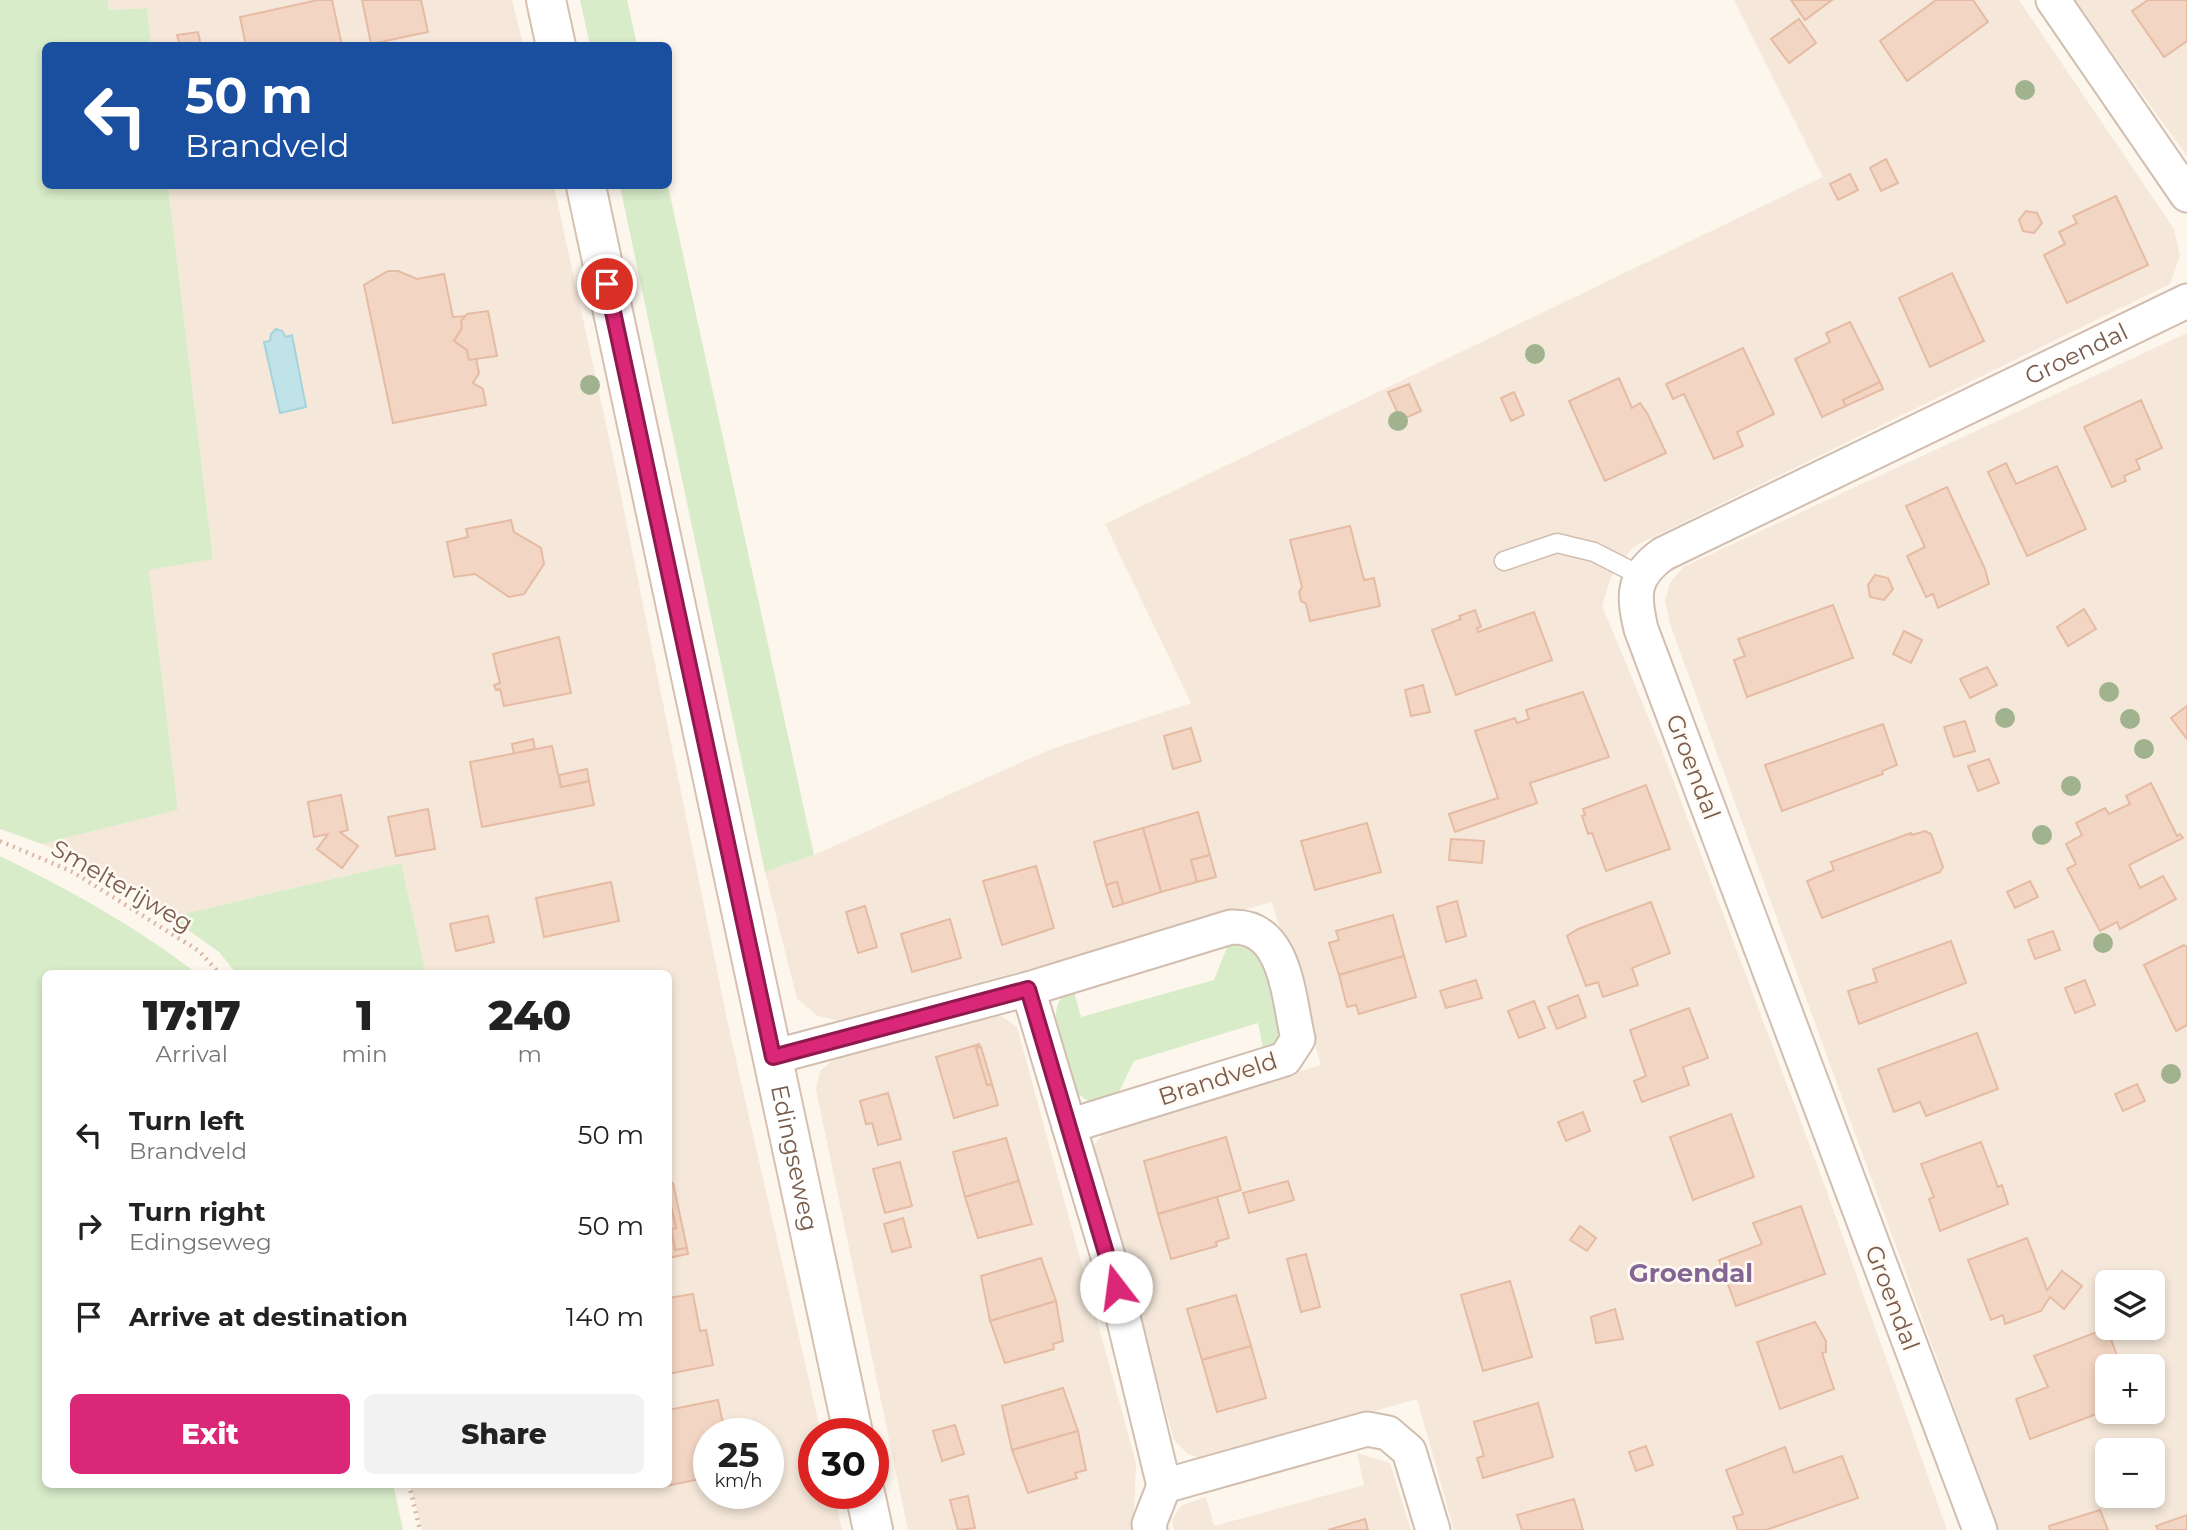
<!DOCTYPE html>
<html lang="en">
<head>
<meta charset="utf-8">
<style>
  :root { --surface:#fff; --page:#f2f2f2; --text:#222; --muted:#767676; --accent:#db2777 }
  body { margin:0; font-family:Montserrat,sans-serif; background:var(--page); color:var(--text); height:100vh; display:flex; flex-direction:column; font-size:26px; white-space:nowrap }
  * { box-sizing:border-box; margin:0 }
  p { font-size:23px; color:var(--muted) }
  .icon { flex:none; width:38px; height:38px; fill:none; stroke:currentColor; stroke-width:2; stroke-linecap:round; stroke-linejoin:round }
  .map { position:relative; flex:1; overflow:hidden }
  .side { position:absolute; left:42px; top:970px; width:630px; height:518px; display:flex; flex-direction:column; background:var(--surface); border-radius:10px; box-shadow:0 4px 10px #0003 }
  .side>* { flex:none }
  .banner { position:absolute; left:42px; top:42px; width:630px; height:147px; border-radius:10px; box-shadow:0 4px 10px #0003; background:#1a4fa0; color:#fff; overflow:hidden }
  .controls { position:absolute; left:2095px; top:1270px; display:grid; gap:14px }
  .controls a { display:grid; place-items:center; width:70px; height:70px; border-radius:10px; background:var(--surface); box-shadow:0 4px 10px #0003; font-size:35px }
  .speed { position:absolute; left:693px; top:1418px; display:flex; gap:14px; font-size:35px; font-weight:700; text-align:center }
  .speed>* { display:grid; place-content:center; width:91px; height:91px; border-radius:50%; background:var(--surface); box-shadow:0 4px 10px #0003; line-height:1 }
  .speed small { font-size:18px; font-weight:400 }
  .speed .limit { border:10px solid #d22; background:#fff; color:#111 }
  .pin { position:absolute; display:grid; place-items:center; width:60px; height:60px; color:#fff; margin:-30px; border:4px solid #fff; border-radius:50%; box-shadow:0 2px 7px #0007 }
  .me { position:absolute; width:77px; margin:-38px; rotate:345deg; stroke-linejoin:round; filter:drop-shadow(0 0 5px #0008) }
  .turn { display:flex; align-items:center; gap:24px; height:147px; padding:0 28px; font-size:32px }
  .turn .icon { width:91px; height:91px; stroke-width:2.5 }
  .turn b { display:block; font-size:49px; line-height:60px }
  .eta { display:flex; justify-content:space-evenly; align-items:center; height:119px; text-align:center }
  .eta b { font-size:42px; font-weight:800; line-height:49px }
  .button { display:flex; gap:14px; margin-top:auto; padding:14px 28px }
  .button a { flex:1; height:80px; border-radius:10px; background:var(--accent); color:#fff; font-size:28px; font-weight:800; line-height:80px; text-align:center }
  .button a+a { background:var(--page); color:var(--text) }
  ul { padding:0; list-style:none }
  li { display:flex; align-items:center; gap:21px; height:91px; padding:0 28px }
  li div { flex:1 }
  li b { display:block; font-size:26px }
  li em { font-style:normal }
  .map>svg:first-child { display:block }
  .residential { fill:#f5e8da; fill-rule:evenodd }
  .green { fill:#d8ecc9 }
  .water { fill:#bfe3e8; stroke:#a5d3da; stroke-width:2 }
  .building { fill:#f3d5c3; stroke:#e6bba3; stroke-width:2 }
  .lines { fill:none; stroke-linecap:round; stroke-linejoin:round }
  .lane-casing { stroke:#d1beb0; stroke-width:21 }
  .street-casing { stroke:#d1beb0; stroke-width:37 }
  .secondary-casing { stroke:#d6c0b0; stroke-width:42 }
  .path { stroke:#d9b8a5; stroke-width:4.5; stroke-dasharray:2 5; stroke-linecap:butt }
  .lane { stroke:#fff; stroke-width:18 }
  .street { stroke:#fff; stroke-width:33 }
  .secondary { stroke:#fff; stroke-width:38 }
  .tree { fill:#a0b28e }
  .route-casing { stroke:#8e194d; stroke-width:18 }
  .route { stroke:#db2777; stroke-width:12 }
  .labels { text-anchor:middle; stroke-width:5; stroke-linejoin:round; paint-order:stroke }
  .street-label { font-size:24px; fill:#7a5c4d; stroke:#fffaf3 }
  .neighbourhood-label { font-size:26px; font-weight:bold; fill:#846695; stroke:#fffaf3 }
</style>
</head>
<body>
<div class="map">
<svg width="2187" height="1530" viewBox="0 0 2187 1530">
  <rect width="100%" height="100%" fill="#fdf6ec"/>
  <g class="residential">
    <polygon points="108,0 512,0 523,45 151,45 147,8 109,10"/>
    <polygon points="1734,0 2019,0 2174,229 2180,256 2170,284 1633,547 1611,577 1602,606 1660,745 1826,1189 1947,1530 1454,1530 1417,1399 1203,1459 1188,1454 1174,1440 1092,1147 1107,1130 1321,1065 1272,902 840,1021 818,1016 797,999 765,872 814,855 1049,750 1191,703 1105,524 1823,177"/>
    <polygon points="2074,0 2187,0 2187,156"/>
    <path d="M168 186H554L615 466 729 1029 821 1433H814V1493H834L842 1530H422L410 1484H668V973H426L401 863 170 917 103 872 42 844 178 810 149 570 213 558ZM709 1433H768V1493H709Z"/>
    <path d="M2187 333V1530H1999L1670 624 1665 600 1670 583 1683 567ZM2107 1283H2152V1328H2107ZM2107 1367H2152V1412H2107ZM2107 1451H2152V1496H2107Z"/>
    <polygon points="974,1016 1001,1016 1017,1027 1136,1463 1134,1518 1137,1530 908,1530 816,1090 820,1071 839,1055"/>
    <polygon points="1357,1453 1390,1463 1411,1530 1174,1530 1172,1519 1182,1505 1206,1497 1214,1526 1364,1485"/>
  </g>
  <g class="green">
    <polygon points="0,0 108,0 109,10 147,8 151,45 46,46 46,186 168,186 213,559 149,570 178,810 42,844 0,829"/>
    <polygon points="580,0 627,0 637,45 590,45"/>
    <polygon points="620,186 668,186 814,855 765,872"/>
    <path d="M0 856C70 890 135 926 196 973H46V1484H393L403 1530H0Z"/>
    <polygon points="401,863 426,973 236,973 219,952 170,917"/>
    <path d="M1239 939 1264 956 1284 1036 1264 1054 1258 1023 1134 1061 1113 1104C1097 1103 1085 1104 1075 1089 1067 1061 1037 1005 1073 988L1081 1017 1214 980 1230 940Z"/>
  </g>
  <polygon class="water" points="276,329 282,331 286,337 292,335 306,407 280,413 264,342 270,341 271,334"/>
  <g class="building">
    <polygon points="318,0 332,0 342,46 246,46 240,17"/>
    <polygon points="362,0 421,0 428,32 371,44"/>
    <polygon points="1791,0 1832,0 1805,20"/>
    <polygon points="1936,0 1973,0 1988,22 1907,81 1880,41"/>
    <polygon points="2148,0 2187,0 2187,41 2164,57 2132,11"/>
    <polygon points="1799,19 1816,43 1789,63 1771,39"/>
    <polygon points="198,32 201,46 180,46 177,35"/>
    <polygon points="1886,159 1898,183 1881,191 1870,168"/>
    <polygon points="1850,174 1858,190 1838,200 1830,184"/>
    <polygon points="2116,196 2148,265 2067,303 2044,255 2065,244 2059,232 2077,223 2073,216"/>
    <polygon points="2026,211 2037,213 2042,223 2034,233 2023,231 2019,220"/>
    <polygon points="388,271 398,271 417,279 444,274 453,317 468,316 461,321 462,328 454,341 467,350 469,360 476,358 479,373 473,383 483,389 486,405 393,423 364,285"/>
    <polygon points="1952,273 1984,341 1930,367 1899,298"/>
    <polygon points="488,311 497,356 469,360 467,350 454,341 462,328 461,321 467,314"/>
    <polygon points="1850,322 1880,382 1843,400 1846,406 1822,417 1795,359 1830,342 1826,333"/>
    <polygon points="1743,348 1774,414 1737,432 1743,446 1714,459 1684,394 1673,399 1666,384"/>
    <polygon points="1619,378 1632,408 1640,403 1647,413 1666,453 1605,481 1569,401"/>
    <polygon points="1880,382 1883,389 1846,406 1843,400"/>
    <polygon points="1409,384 1421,411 1401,420 1388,392"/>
    <polygon points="1514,392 1524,415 1511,421 1501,398"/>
    <polygon points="2141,400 2162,448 2136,460 2140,469 2124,476 2126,481 2112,487 2084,427"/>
    <polygon points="2006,463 2016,484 2057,466 2086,529 2027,556 1988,472"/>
    <polygon points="1947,487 1985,569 1989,584 1938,608 1933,594 1926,597 1907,556 1925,547 1906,506"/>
    <polygon points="511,520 514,532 541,548 544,564 524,594 509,597 475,574 454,577 447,542 468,537 466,529"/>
    <polygon points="1350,526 1364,580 1374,578 1380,606 1310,621 1306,604 1301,601 1299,592 1302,587 1290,540"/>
    <polygon points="1875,575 1888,578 1893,589 1884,600 1870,597 1868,585"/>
    <polygon points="1833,605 1853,658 1747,697 1734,660 1745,656 1738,639"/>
    <polygon points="2084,609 2096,629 2068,646 2057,627"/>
    <polygon points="1475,610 1481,627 1477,628 1478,632 1534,612 1552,660 1456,695 1432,630 1461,619 1459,616"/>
    <polygon points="1904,631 1922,640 1911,663 1893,654"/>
    <polygon points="559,637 571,693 504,706 500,689 496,690 494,685 500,683 493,654"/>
    <polygon points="1987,667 1997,685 1970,698 1960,679"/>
    <polygon points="1423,685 1430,712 1411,716 1405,690"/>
    <polygon points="1583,692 1609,757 1530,783 1537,803 1455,832 1449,814 1498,798 1475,731 1515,718 1517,723 1529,719 1526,710"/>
    <polygon points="2187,706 2187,739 2171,718"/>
    <polygon points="1965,721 1975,751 1954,757 1944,727"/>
    <polygon points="1883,724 1897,765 1882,771 1883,774 1782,811 1765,765"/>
    <polygon points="1191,728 1201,761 1173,769 1164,736"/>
    <polygon points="533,739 535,749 514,754 512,744"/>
    <polygon points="552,746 561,787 589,781 594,805 482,827 470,762"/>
    <polygon points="1989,759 1999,783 1978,791 1968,766"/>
    <polygon points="587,769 589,781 561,787 559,775"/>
    <polygon points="2151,783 2177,836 2180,834 2183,838 2129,865 2140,888 2163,876 2176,899 2120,929 2117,922 2100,931 2067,869 2076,864 2066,844 2082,835 2076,823 2105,808 2109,814 2130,804 2126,796"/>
    <polygon points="1646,785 1670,849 1606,871 1592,833 1588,834 1582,816 1585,815 1583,809"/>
    <polygon points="341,795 348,830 340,832 358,846 342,868 317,849 328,834 314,837 308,802"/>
    <polygon points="428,809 435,849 396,856 388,817"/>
    <polygon points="1198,812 1210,855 1191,860 1197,882 1161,892 1143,828"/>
    <polygon points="1367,823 1381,872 1315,890 1301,841"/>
    <polygon points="1143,828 1161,892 1123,904 1117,882 1106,885 1094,842"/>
    <polygon points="1925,831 1931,834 1943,867 1940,872 1822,918 1807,881 1834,870 1831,862 1911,833 1912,835"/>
    <polygon points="1451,839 1484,841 1482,863 1449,860"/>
    <polygon points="1210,855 1216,877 1197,882 1191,860"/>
    <polygon points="1036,866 1054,928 1002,945 983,881"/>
    <polygon points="2030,881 2038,897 2015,908 2007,892"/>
    <polygon points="611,882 619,921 544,937 536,898"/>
    <polygon points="1117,882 1123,904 1113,907 1106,885"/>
    <polygon points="1457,901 1466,936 1446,942 1437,907"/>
    <polygon points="1651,902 1670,953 1632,968 1638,985 1603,997 1598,982 1586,986 1567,936 1578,929"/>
    <polygon points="865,906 877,947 858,953 846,912"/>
    <polygon points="1393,915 1404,956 1339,975 1329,943 1339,940 1336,931"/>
    <polygon points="488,916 494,942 456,951 450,924"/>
    <polygon points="950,919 961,958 912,972 901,934"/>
    <polygon points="2053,931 2060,950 2035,959 2028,940"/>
    <polygon points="1951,941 1966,983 1859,1024 1848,991 1877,982 1873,969"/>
    <polygon points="2184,945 2187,947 2187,1025 2176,1031 2144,965"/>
    <polygon points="1404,956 1416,997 1359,1014 1356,1005 1347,1007 1339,975"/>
    <polygon points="1476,980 1482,998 1446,1008 1440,991"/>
    <polygon points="2085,980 2095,1005 2075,1013 2065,988"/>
    <polygon points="1578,995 1586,1017 1557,1029 1548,1007"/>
    <polygon points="1534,1001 1545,1028 1519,1038 1508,1011"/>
    <polygon points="1689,1008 1708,1058 1683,1067 1689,1085 1642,1102 1634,1081 1646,1076 1630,1030"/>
    <polygon points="1977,1033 1998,1089 1926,1116 1920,1102 1894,1112 1878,1069"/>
    <polygon points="980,1044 976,1048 987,1085 992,1084 998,1105 954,1118 936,1057"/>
    <polygon points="981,1047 992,1084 987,1085 976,1048"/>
    <polygon points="2137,1084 2145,1101 2123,1111 2115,1094"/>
    <polygon points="888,1093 901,1139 878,1145 872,1123 866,1124 860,1101"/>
    <polygon points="1583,1112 1590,1131 1566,1141 1558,1122"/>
    <polygon points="1731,1114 1754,1177 1693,1200 1670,1137"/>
    <polygon points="1226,1137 1241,1190 1158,1214 1144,1161"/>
    <polygon points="1006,1138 1019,1181 965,1197 953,1152"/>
    <polygon points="1981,1142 1998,1187 2002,1185 2008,1204 1940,1231 1929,1199 1934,1197 1921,1164"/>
    <polygon points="900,1162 912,1206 885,1213 873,1169"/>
    <polygon points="1019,1181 1032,1224 978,1238 965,1197"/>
    <polygon points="1288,1181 1294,1200 1249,1213 1243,1193"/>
    <polygon points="673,1183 687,1248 675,1250 671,1229 676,1228 668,1194 668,1184"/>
    <polygon points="668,1194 676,1228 671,1229 675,1250 687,1248 688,1254 668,1258"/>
    <polygon points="1217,1197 1229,1238 1216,1242 1217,1246 1171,1259 1158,1214"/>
    <polygon points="1801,1206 1825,1274 1736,1306 1719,1260 1762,1244 1753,1223"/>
    <polygon points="903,1218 911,1247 892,1252 884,1224"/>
    <polygon points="1580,1226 1596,1238 1587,1251 1570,1240"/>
    <polygon points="2027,1238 2047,1290 2062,1271 2082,1286 2064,1309 2050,1297 2041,1311 2005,1324 2003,1315 1991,1320 1968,1260"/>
    <polygon points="1306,1254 1320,1307 1301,1312 1287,1259"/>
    <polygon points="1041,1258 1056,1301 990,1321 981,1276"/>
    <polygon points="1510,1281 1532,1357 1483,1371 1461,1295"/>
    <polygon points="693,1294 700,1331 706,1330 713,1365 668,1374 668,1298"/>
    <polygon points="1236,1295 1251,1346 1202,1360 1187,1309"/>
    <polygon points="1056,1301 1063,1341 1053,1344 1054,1349 1005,1363 990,1321"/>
    <polygon points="1615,1309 1623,1339 1596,1343 1591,1317"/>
    <polygon points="1815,1322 1826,1341 1826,1352 1822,1353 1834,1389 1780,1409 1757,1342"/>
    <polygon points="2107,1328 2121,1367 2107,1367 2107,1410 2030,1439 2016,1399 2048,1387 2034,1356"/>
    <polygon points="1251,1346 1266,1398 1217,1412 1202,1360"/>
    <polygon points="1063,1388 1078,1431 1012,1450 1002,1406"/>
    <polygon points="718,1400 725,1433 709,1433 709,1482 705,1478 666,1486 668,1410"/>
    <polygon points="1538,1403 1553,1457 1483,1478 1477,1458 1484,1456 1474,1422"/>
    <polygon points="955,1425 964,1454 942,1461 933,1431"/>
    <polygon points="1078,1431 1086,1470 1075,1473 1077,1478 1028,1493 1012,1450"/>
    <polygon points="1646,1446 1653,1465 1636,1471 1629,1452"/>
    <polygon points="1785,1447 1794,1473 1842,1456 1858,1498 1766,1530 1738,1530 1733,1517 1743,1514 1726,1470"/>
    <polygon points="968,1496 975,1528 958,1530 950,1500"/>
    <polygon points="1574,1499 1583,1530 1522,1530 1517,1515"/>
    <polygon points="2100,1510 2108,1530 2050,1530 2049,1526"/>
    <polygon points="2187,1515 2187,1530 2158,1530 2156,1526"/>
    <polygon points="1365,1519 1368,1530 1328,1530"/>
  </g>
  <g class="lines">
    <defs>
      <polyline id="lane" points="1504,561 1557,543 1594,552 1641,576"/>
      <g id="street">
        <polyline points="2053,0 2187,195"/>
        <path d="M1028 989 1231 927C1287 925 1288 997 1298 1039L1285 1059 1069 1126"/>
        <polyline points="773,1057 1028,989 1110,1263 1164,1486 1367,1429 1388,1433 1409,1451 1433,1530"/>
        <polyline points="1150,1530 1149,1524 1164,1486"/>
        <path id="s1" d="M1980 1530 1641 629C1633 595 1632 576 1663 554L2187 301"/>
      </g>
      <g id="secondary">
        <polyline points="546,0 556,46"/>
        <path id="s2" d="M586 186 853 1433"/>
        <polyline points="865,1493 873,1530"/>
      </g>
    </defs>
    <use href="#lane" class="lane-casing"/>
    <use href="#street" class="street-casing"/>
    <use href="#secondary" class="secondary-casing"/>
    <g class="path">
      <polyline points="0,841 73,872 199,951 219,973"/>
      <polyline points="409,1484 420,1530"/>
    </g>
    <use href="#lane" class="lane"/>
    <use href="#street" class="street"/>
    <use href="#secondary" class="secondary"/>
  </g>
  <g class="tree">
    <circle cx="2025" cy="90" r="10"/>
    <circle cx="1535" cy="354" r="10"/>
    <circle cx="590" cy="385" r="10"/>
    <circle cx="1398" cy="421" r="10"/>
    <circle cx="2109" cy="692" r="10"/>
    <circle cx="2005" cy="718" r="10"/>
    <circle cx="2130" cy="719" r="10"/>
    <circle cx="2144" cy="749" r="10"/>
    <circle cx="2071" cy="786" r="10"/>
    <circle cx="2042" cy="835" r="10"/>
    <circle cx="2103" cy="943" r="10"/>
    <circle cx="2171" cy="1074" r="10"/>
  </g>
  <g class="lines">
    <defs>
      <polyline id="route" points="607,284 773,1057 1028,989 1116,1287"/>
    </defs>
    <use href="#route" class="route-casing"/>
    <use href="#route" class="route"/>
  </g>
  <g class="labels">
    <g class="street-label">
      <text dy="8" stroke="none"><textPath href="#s1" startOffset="1507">Groendal</textPath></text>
      <text transform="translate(1693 767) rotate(69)" y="8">Groendal</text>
      <text transform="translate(122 886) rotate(30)" y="8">Smelterijweg</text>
      <text transform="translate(1218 1079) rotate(-18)" y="8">Brandveld</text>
      <text dy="8" stroke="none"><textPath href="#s2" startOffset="994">Edingseweg</textPath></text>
      <text transform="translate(1892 1298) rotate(69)" y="8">Groendal</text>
    </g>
    <g class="neighbourhood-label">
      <text x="1691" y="1282">Groendal</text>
    </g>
  </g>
</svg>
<div class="controls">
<a><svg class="icon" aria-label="layers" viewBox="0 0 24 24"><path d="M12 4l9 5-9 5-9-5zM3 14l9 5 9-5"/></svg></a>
<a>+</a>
<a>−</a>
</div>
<div class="speed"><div>25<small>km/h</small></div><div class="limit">30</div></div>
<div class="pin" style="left:607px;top:284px;background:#d93025"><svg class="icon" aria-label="arrive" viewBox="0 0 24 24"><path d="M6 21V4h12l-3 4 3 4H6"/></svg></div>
<svg class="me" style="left:1116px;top:1287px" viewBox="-20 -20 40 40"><circle r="19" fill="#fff"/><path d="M0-13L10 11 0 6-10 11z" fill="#db2777"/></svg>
<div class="banner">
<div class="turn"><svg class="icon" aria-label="left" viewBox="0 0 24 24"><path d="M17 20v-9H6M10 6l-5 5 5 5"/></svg><div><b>50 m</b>Brandveld</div></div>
</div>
<section class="side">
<div class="eta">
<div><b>17:17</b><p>Arrival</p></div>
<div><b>1</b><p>min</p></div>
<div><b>240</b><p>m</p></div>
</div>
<ul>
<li><svg class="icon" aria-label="left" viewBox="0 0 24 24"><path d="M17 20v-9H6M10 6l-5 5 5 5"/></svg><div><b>Turn left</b><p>Brandveld</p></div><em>50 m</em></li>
<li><svg class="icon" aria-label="right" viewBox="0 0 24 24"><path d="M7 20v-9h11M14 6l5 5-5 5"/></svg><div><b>Turn right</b><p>Edingseweg</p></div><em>50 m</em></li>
<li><svg class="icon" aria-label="arrive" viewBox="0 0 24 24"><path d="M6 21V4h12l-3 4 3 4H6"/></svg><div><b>Arrive at destination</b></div><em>140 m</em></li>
</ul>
<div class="button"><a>Exit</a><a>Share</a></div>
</section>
</div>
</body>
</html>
